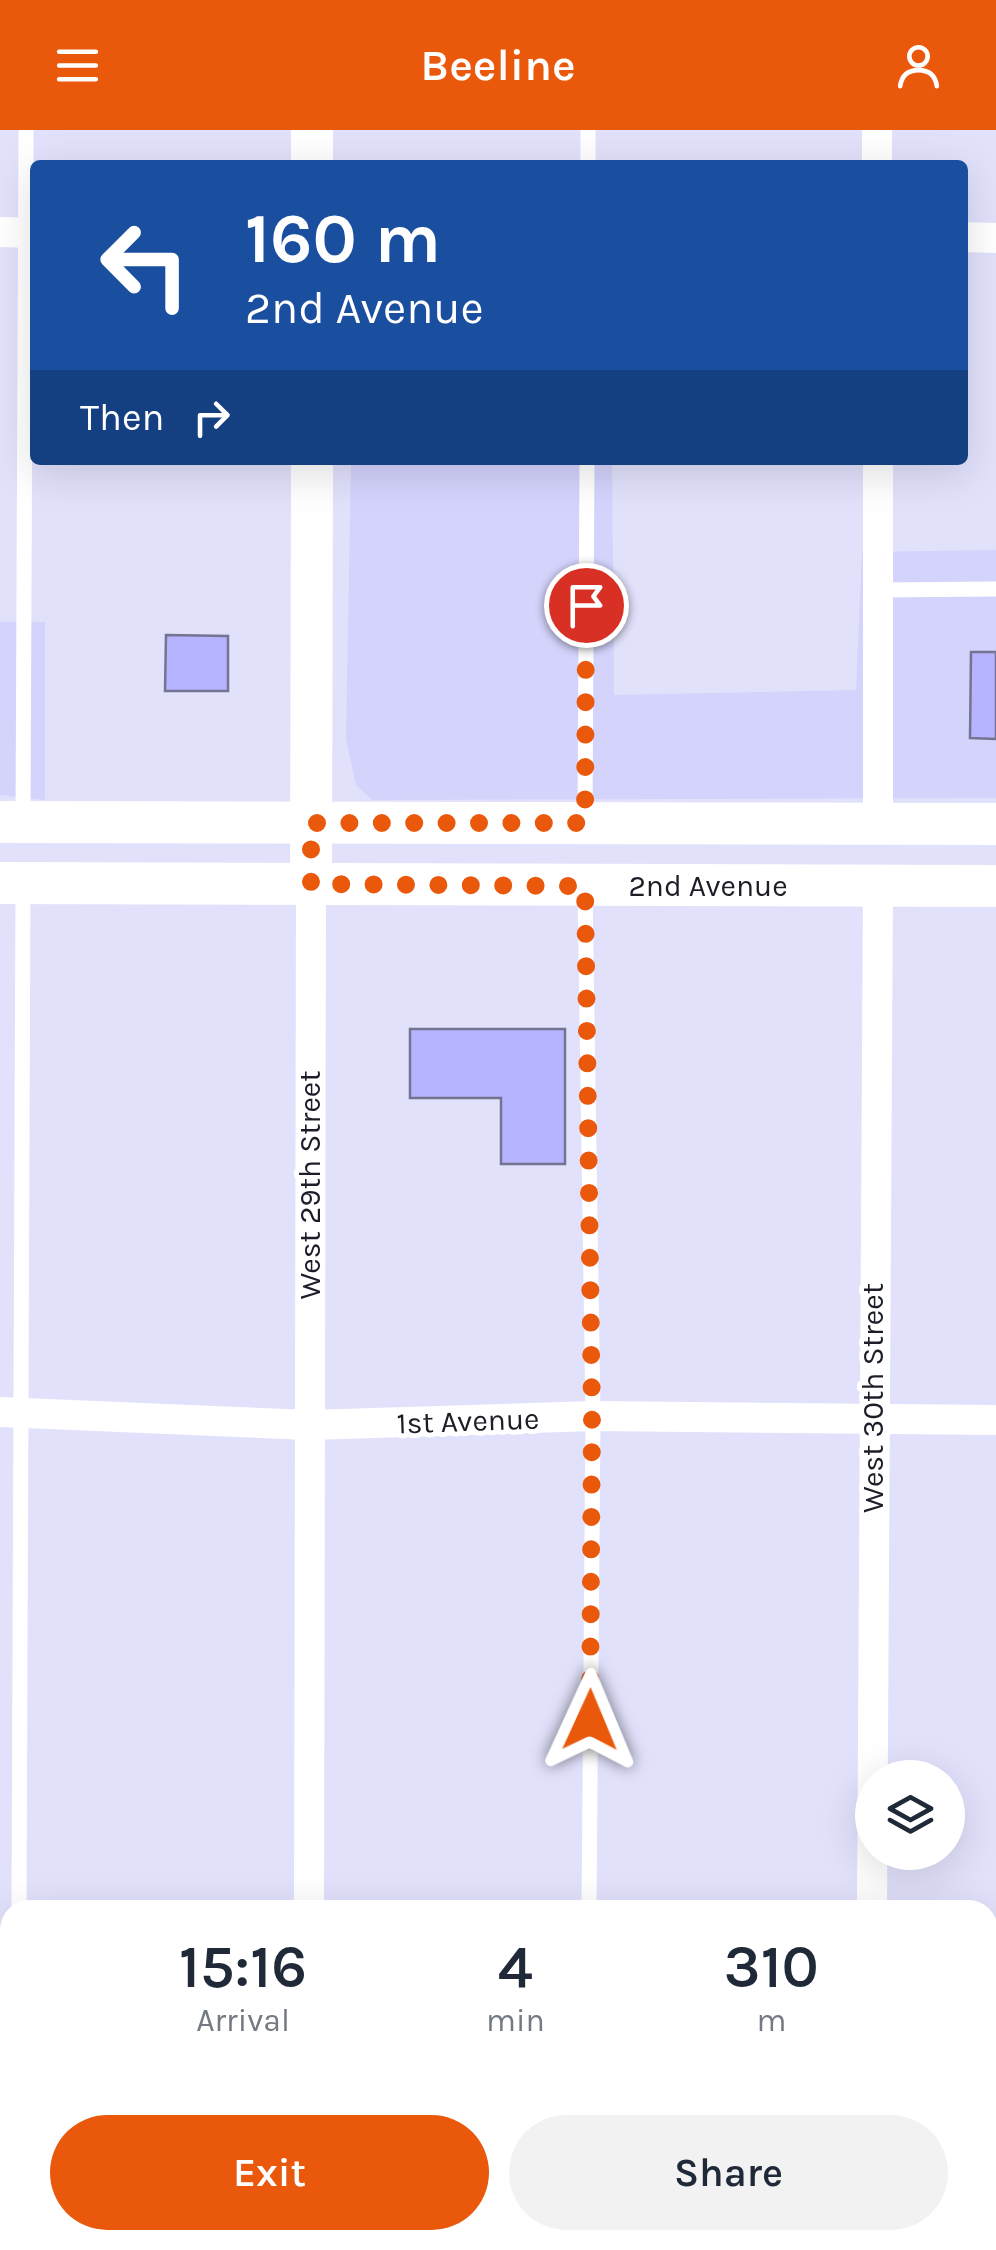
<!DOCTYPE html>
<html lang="en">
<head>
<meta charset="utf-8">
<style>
  :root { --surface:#fff; --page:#f2f2f3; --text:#1f2937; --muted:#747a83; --accent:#ea580c }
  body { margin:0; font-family:Karla,sans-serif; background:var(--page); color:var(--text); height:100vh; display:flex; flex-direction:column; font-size:38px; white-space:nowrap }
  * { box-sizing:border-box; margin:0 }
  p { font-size:32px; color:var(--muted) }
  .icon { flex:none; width:55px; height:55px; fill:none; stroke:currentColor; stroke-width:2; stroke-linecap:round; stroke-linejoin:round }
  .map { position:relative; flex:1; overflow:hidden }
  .details { position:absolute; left:0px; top:1770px; width:998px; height:350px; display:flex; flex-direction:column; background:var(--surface); border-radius:30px 30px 0 0; box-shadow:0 10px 40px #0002 }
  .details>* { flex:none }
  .hud { position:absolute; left:30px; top:30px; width:938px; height:305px; border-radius:10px; box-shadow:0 10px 40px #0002; background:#1a4fa0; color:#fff; overflow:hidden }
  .fabs { position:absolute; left:855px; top:1630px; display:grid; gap:20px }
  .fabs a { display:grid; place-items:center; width:110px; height:110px; border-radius:50%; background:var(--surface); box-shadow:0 10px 40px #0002; font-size:50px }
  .pin { position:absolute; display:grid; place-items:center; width:85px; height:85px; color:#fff; margin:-42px; border:5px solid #fff; border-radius:50%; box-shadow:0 2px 10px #0007 }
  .me { position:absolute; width:110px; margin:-55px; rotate:1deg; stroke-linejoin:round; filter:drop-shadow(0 0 8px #0008) }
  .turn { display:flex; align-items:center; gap:35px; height:210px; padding:0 50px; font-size:45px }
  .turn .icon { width:130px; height:130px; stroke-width:2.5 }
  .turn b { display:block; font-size:70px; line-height:85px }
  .then { display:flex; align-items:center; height:95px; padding:0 50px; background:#0003; gap:20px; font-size:38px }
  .eta { display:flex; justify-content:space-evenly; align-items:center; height:170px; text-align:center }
  .eta b { font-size:60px; font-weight:600; line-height:70px }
  .button { display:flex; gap:20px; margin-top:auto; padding:20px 50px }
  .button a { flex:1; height:115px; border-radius:60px; background:var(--accent); color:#fff; font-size:40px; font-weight:600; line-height:115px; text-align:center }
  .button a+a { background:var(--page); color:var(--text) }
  header { display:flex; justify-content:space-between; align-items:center; height:130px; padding:0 50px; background:var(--accent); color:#fff; font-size:45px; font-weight:600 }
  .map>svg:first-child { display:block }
  .built { fill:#d3d3fc }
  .building { fill:#b6b3ff; stroke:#747491; stroke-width:2.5 }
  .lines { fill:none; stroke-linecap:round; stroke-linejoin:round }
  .lane { stroke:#fff; stroke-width:15 }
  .street { stroke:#fff; stroke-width:30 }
  .secondary { stroke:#fff; stroke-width:42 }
  .route { stroke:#ea580c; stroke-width:18; stroke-dasharray:0 32.4 }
  .labels { text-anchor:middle; stroke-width:10; stroke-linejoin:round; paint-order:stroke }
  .street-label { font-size:30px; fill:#1d1d29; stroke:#fff }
</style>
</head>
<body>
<header><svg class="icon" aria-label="menu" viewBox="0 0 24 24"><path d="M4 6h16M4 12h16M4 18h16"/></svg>Beeline<svg class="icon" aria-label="person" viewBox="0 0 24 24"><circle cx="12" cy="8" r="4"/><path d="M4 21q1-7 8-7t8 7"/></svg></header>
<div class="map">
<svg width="996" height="2120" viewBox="0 0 996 2120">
  <rect width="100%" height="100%" fill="#e1e1fc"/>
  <g class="built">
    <polygon points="612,332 614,565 856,560 862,422 996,420 996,668 372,670 356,655 346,609 351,333"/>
    <polygon points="0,492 45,492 45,670 0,665"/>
  </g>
  <g class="building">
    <polygon points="166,505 228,506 228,561 165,561"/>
    <polygon points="971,522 996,522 996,609 970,608"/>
    <polygon points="410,899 565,899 565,1034 501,1034 501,968 410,968"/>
  </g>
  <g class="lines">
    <g class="lane">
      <polyline points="588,35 588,0"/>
      <polyline points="878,460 996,459"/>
      <polyline points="23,688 26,0"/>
      <polyline points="585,689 587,330"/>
      <polyline points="585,759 593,1286 589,1780"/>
      <polyline points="19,1780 23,754"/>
      <polyline points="18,2120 18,2110"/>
      <polyline points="586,2120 586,2110"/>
    </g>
    <g class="street">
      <polyline points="877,0 877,35"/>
      <polyline points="0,102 35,103"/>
      <polyline points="962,107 996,108"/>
      <polyline points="878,330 878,694"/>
      <polyline points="0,1282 310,1295 593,1286 996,1290"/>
      <polyline points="309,1780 311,754"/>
      <polyline points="872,1780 878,756"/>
      <polyline points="309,2110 309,2120"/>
      <polyline points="872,2120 872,2110"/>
    </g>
    <g class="secondary">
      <polyline points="312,35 312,0"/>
      <polyline points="0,692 996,694"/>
      <polyline points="0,753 996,756"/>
      <polyline points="311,754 312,330"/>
      <polyline points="988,1889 996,1889"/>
      <polyline points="0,1892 10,1892"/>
    </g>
  </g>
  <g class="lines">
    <polyline class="route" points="586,475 585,693 311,693 311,754 585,756 592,1286 590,1590"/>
  </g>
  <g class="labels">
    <g class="street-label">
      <text x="708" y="766">2nd Avenue</text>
      <text transform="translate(310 1055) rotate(-90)" y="10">West 29th Street</text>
      <text transform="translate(873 1268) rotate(-90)" y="10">West 30th Street</text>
      <text transform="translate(468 1291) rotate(-2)" y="10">1st Avenue</text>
    </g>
  </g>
</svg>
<div class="fabs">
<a><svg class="icon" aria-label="layers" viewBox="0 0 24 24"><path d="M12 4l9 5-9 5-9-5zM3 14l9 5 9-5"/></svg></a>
</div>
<div class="pin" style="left:586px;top:475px;background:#d93025"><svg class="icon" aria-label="arrive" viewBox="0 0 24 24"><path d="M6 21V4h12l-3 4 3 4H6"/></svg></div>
<svg class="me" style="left:590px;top:1590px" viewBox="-20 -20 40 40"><path d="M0-17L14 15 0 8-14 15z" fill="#ea580c" stroke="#fff" stroke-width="4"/></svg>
<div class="hud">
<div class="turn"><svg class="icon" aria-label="left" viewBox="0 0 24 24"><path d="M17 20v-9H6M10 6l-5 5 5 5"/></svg><div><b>160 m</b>2nd Avenue</div></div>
<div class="then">Then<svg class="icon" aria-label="right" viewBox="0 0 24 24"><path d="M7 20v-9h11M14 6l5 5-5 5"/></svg></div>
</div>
<section class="details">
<div class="eta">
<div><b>15:16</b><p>Arrival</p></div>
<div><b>4</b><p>min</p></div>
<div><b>310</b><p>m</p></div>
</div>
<div class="button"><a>Exit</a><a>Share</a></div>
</section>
</div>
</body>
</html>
